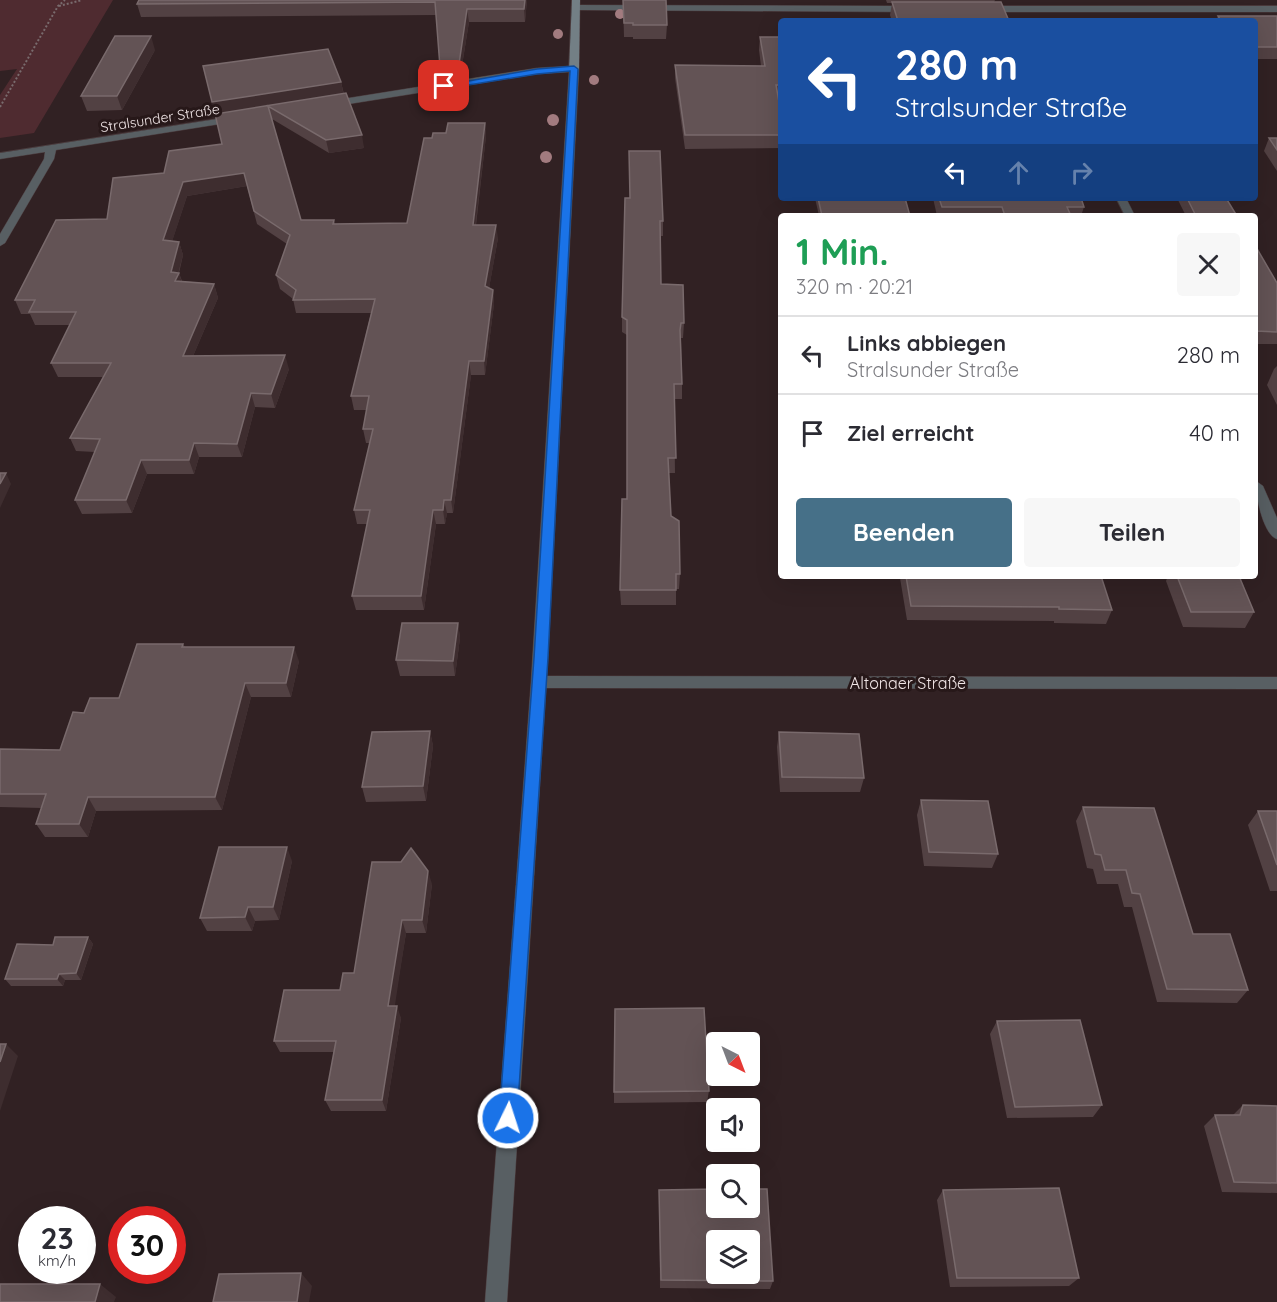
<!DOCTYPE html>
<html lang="de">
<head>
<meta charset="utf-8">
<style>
  :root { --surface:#fff; --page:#f7f7f7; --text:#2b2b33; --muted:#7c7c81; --line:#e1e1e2; --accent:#467088 }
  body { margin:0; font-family:Quicksand,sans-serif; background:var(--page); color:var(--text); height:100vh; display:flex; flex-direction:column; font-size:22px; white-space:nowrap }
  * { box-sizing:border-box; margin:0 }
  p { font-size:20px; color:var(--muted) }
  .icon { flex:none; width:33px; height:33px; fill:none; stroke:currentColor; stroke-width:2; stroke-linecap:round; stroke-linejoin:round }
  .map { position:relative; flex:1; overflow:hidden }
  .panel { position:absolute; left:778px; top:213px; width:480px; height:366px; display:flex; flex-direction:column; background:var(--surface); border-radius:6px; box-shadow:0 6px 24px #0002 }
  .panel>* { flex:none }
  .hud { position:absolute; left:778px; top:18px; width:480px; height:183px; border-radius:6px; box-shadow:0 6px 24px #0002; background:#1a4fa0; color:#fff; overflow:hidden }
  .needle { width:39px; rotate:138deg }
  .tools { position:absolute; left:706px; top:1032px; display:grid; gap:12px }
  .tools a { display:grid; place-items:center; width:54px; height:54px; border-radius:6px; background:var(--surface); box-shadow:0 6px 24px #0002; font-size:30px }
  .speed { position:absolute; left:18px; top:1206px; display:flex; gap:12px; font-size:30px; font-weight:700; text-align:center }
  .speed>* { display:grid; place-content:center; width:78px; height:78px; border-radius:50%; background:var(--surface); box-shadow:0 6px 24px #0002; line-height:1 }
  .speed small { font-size:15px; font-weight:400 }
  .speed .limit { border:9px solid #d22; background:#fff; color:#111 }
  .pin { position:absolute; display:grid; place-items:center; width:51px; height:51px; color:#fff; margin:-26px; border-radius:12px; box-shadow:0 3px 9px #0006 }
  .me { position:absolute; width:66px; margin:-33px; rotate:4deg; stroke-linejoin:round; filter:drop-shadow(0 0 4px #0008) }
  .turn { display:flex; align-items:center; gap:21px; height:126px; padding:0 18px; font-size:27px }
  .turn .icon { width:78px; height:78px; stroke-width:2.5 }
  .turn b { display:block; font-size:42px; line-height:51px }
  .lanes { display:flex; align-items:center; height:57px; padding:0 18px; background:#0003; justify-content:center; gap:30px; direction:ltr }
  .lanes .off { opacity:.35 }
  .round { display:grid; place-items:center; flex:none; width:63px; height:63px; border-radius:6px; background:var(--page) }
  .overview { display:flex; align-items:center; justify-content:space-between; height:102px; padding:0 18px }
  h1 { font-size:36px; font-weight:800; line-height:45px; color:#1e9e55 }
  .primary-button { display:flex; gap:12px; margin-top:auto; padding:12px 18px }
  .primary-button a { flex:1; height:69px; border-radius:6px; background:var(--accent); color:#fff; font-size:24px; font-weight:800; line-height:69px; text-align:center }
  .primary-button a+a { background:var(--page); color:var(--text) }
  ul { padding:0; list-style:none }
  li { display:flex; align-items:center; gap:18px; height:78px; padding:0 18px; border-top:2px solid var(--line) }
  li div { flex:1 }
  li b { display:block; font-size:22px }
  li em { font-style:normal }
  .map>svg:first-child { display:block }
  .green { fill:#4f2b30 }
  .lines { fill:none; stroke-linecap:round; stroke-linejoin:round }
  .street-casing { stroke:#4c3c3e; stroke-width:1 }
  .secondary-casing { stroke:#4c3c3e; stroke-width:1 }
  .path { stroke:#796b6d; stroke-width:2; stroke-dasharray:2 2; stroke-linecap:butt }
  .street { fill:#585f63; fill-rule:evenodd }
  .secondary { fill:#737f85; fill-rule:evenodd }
  .tree { fill:#a27b7f }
  .wall { fill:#524143 }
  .shaded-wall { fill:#3e2d2f }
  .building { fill:#635355; stroke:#796a6c; stroke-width:1.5; fill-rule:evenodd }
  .route { fill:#1a73e8; stroke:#114b97; stroke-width:1.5 }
  .labels { text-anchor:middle; stroke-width:6; stroke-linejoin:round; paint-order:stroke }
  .far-street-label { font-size:14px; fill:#f0e5e6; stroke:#271819 }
  .street-label { font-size:16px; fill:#f0e5e6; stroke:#271819 }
</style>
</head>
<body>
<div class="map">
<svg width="1277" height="1302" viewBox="0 0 1277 1302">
  <rect width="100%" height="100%" fill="#312123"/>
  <polygon class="green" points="0,0 113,0 34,133 0,138 0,95 17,69 0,71"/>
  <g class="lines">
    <defs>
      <g id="street">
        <polygon points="573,5 909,6 913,9 909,12 576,10 572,7"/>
        <polygon points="1277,6 1277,12 984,12 980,9 984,6"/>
        <polygon points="574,66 579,69 547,676 1277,677 1277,689 546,688 507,1302 485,1302 531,682 569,72 537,74 330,107 325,104 330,101 537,68"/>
        <polygon points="236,116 241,119 239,121 56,150 54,159 5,243 0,246 0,234 44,159 45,152 0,159 0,153"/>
        <polygon points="1116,198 1126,198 1135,216 1125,216"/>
        <path d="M1256 481 1263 486 1277 518V539C1263 535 1255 494 1256 481Z"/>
      </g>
      <polygon id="secondary" points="572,0 580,0 579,69 574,72 569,69"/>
    </defs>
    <use href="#street" class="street-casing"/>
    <use href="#secondary" class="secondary-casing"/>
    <g class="path">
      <polyline points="59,6 82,0"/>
      <polyline points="0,107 58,6 65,0"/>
    </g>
    <use href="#street" class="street"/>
    <use href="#secondary" class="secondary"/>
  </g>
  <g class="tree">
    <circle cx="620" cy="14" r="5"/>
    <circle cx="558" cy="34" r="5"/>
    <circle cx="594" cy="80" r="5"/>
    <circle cx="553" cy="120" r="6"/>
    <circle cx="546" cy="157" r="6"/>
  </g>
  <g class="wall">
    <polygon points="139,0 527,0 525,22 469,22 460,78 442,81 436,15 141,17 137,4"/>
    <polygon points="623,0 667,25 666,39 633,39 633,37 624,37"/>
    <polygon points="886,0 995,0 994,2 1009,21 892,21 890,15 892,3 887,3"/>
    <polygon points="1218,16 1277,16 1277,59 1256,59 1256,21 1216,21"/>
    <polygon points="760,37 782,37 782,98 778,98 782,119 782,148 685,149 675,78 675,65 761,66 759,50"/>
    <polygon points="155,50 122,110 87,111 81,96"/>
    <polygon points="203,66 341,82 344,94 364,148 329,153 272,119 301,220 334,220 335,224 407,223 432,138 446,133 485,123 486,136 476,225 498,238 489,288 493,290 494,304 485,375 471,375 453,513 447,513 445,524 436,524 424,610 356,610 352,596 367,524 357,524 354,510 370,443 366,443 363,429 367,410 354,410 351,396 371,313 296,313 293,299 280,289 276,275 287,244 257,224 247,186 187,196 172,241 179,242 183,255 179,273 182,281 214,284 218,298 193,356 289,369 275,408 255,407 242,457 199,457 194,474 147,474 132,513 82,514 75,500 95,452 76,451 70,438 103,377 58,377 51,363 70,325 35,325 30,314 21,314 15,300 107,219 164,173 222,144 216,114"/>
    <polygon points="1269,138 1277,138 1277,171 1264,151"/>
    <polygon points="625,198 663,221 663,236 660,236 661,284 684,323 683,338 681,338 682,384 682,399 674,399 675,473 669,473 671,516 680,574 679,589 676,589 676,605 621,605 620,590 627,499 627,335 622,332 622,317"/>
    <polygon points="815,198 905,198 910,216 819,216"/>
    <polygon points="933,198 1081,198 1084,207 1081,216 937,216"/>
    <polygon points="1177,198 1226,198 1237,216 1186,216"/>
    <polygon points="1256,247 1277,283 1277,344 1256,344"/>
    <polygon points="1277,366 1277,405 1267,385 1274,369"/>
    <polygon points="901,576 1101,576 1112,610 1106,624 1054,623 1054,621 907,620 900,578"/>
    <polygon points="1168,576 1239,576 1254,612 1245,628 1183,627 1166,581"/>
    <polygon points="458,623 460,638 455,676 400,676 396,660"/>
    <polygon points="183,644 185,647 299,661 291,697 251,697 222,810 96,811 88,837 45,837 36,824 42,808 0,807 0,749 60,750 84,713 119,698"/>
    <polygon points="430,731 433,746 426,801 366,802 362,787"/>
    <polygon points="779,732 864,778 860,792 780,792 777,747"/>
    <polygon points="921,800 998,854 992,868 924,866 917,815"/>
    <polygon points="1083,807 1193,934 1248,990 1237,1003 1157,1002 1132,907 1124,907 1118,884 1097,884 1093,869 1087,868 1076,821"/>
    <polygon points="1258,811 1277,811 1277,891 1270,891 1248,825"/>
    <polygon points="292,861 279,920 255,921 252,931 207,931 200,918"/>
    <polygon points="432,884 426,933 406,933 394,1006 401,1018 386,1111 331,1111 325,1100 334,1052 280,1052 274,1041 340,990 354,973"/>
    <polygon points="88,937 93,944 81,980 65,980 63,986 11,986 5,979 53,945"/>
    <polygon points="997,1021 1102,1105 1093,1117 1007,1118 990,1034"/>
    <polygon points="709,1091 707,1102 614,1103 614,1092"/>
    <polygon points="1243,1105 1277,1106 1277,1193 1222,1192 1204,1126 1215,1115 1233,1115"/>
    <polygon points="659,1190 773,1281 770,1289 660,1288"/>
    <polygon points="943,1190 1079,1278 1069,1286 950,1287 937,1200"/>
  </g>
  <g class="shaded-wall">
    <polygon points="525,0 527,0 525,22 524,9"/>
    <polygon points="467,9 469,22 460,78 442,81 440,67"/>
    <polygon points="151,36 155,50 122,110 117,96"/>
    <polygon points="341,82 344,96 268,106 216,116 212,102"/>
    <polygon points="485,123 486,136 474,238 473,225"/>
    <polygon points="362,135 364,148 329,153 326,140"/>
    <polygon points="244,173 247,186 187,196 168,254 163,240 183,182"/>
    <polygon points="496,225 498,238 487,300 485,286"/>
    <polygon points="179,242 183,255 178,274 179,273 183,286 179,294 171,272"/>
    <polygon points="214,284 218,298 187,370 183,356"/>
    <polygon points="493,290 494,304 485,375 484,361"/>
    <polygon points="285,355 289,369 275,408 271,394"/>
    <polygon points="469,361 471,375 453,513 451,500"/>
    <polygon points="251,393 255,407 242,457 237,444"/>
    <polygon points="194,443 199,457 194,474 189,460"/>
    <polygon points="141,460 147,474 132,513 126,500"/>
    <polygon points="6,473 11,484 0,508 0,484"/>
    <polygon points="444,500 447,513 445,524 443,510"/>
    <polygon points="433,510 436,524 424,610 421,596"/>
    <polygon points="458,623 460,638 455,676 453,661"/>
    <polygon points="294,647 299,661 291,697 286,683"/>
    <polygon points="245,683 251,697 222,810 215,797"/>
    <polygon points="430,731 433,746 426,801 423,786"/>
    <polygon points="88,797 96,811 88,837 79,824"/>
    <polygon points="287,847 292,861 279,920 273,907"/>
    <polygon points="428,871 432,884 426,933 422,920"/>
    <polygon points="248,907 255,921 252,931 245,917"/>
    <polygon points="402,920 406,933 393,1018 388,1006"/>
    <polygon points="88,937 93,944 81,980 76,973"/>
    <polygon points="59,974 65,980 63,986 57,979"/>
    <polygon points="397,1006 401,1018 386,1111 382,1100"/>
    <polygon points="6,1044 18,1056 0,1111 0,1062"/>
    <polygon points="301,1273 312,1286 309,1302 297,1302"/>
    <polygon points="100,1284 116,1297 114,1302 95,1302"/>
  </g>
  <g class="building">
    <polygon points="139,0 525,0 524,9 467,9 459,64 440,67 435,2 137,4"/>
    <polygon points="623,0 666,0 667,25 633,25 633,23 624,23"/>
    <polygon points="892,2 1001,2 1009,21 898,21"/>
    <polygon points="1218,16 1277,16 1277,47 1256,47 1256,21 1221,21"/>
    <polygon points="115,36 151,36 117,96 81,96"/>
    <polygon points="760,37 782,37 782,85 776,85 782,119 782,135 685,135 675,65 765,66"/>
    <polygon points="328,49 341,82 212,102 203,66"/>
    <polygon points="346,93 362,135 326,140 268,106 301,220 334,220 333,224 407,223 424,138 432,138 433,133 446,133 448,123 485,123 473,225 496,225 485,286 493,290 484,361 469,361 451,500 444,500 443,510 433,510 421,596 352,596 370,510 354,510 373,429 363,429 369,396 351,396 375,299 293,300 296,290 276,275 290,235 254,211 244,173 183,182 163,240 179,242 171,272 179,273 175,281 214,284 183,356 285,355 271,394 251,393 237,444 194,443 189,460 141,460 126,500 75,500 100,439 70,438 111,363 51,363 76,312 29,312 35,300 15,300 56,220 107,219 113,178 164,173 169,151 222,144 215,114"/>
    <polygon points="1269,138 1277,138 1277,150"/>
    <polygon points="629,151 660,151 663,221 660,221 661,284 683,285 684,323 681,323 680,330 682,384 674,384 676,458 668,458 671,516 679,521 680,574 676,574 676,590 620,590 622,499 627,499 627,320 622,317 625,198 630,198"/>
    <polygon points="818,198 905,198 910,216 822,216"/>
    <polygon points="939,198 1081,198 1084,207 1067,207 1071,216 1005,216 1002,207 942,207"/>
    <polygon points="1187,198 1226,198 1237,216 1196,216"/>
    <polygon points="1256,247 1277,283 1277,332 1256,331"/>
    <polygon points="0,473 6,473 0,484"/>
    <polygon points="906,576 1101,576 1112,610 1059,609 1059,607 911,606"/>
    <polygon points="1177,576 1239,576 1254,612 1191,612"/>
    <polygon points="402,623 458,623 453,661 396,660"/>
    <polygon points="137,644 183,644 182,647 294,647 286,683 245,683 215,797 88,797 79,824 36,824 46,794 0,794 0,749 60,750 73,712 84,713 90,698 119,698"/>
    <polygon points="430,731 423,786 362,787 372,732"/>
    <polygon points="779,732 859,734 864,778 782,777"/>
    <polygon points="921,800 988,801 998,854 929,852"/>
    <polygon points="1083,807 1154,808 1193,934 1230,934 1248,990 1167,989 1140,894 1132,893 1126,870 1105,870 1101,855 1095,854"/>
    <polygon points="1258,811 1277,811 1277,865"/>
    <polygon points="219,847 287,847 273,907 248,907 245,917 200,918"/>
    <polygon points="411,848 428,871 422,920 402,920 388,1006 397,1006 382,1100 325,1100 336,1041 274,1041 284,990 340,990 343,973 354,973 372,862 401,862"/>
    <polygon points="55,937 88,937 76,973 59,974 57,979 5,979 17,944 53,945"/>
    <polygon points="704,1008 709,1091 614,1092 615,1009"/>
    <polygon points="1080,1020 1102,1105 1015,1107 997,1021"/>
    <polygon points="0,1044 6,1044 0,1062"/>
    <polygon points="1243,1105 1277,1106 1277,1183 1234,1182 1215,1115 1240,1115"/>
    <polygon points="1059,1188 1079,1278 957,1278 943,1190"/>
    <path d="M717 1189V1208H750V1189H767L773 1281 661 1280 659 1190ZM717 1240H750V1274H717Z"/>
    <polygon points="301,1273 297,1302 213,1302 219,1274"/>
    <polygon points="0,1284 100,1284 95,1302 0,1302"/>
  </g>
  <polygon class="route" points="574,66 578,69 548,658 517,1118 515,1124 508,1126 502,1124 499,1118 534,658 570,71 537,74 444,89 440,86 537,69"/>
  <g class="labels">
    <g class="far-street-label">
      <text transform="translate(160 118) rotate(-9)" y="5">Stralsunder Straße</text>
    </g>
    <g class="street-label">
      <text x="908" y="689">Altonaer Straße</text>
    </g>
  </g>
</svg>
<div class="tools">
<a><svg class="needle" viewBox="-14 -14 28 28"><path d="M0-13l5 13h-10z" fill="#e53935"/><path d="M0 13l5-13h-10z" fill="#7c7c81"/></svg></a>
<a><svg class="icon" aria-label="sound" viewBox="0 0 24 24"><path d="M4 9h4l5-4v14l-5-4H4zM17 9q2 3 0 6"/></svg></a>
<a><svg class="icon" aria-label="search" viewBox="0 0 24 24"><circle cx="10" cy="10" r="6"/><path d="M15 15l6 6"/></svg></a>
<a><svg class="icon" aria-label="layers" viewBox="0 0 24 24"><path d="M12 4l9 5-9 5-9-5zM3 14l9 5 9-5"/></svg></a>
</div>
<div class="speed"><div>23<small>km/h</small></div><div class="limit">30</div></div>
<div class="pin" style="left:444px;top:86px;background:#d93025"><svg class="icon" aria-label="arrive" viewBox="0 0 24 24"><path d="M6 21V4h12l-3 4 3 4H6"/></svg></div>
<svg class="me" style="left:508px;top:1118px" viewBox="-20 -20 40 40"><circle r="17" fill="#1a73e8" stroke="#fff" stroke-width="3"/><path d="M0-11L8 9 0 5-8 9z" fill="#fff"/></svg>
<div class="hud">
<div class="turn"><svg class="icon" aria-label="left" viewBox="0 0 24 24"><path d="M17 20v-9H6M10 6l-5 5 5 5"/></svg><div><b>280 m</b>Stralsunder Straße</div></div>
<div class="lanes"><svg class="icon" aria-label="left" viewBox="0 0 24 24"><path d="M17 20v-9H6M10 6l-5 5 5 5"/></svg><svg class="icon off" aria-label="ahead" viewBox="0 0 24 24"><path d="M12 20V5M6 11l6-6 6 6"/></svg><svg class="icon off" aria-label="right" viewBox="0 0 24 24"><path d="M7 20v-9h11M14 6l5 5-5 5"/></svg></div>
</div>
<section class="panel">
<div class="overview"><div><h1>1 Min.</h1><p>320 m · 20:21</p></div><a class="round"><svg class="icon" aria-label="close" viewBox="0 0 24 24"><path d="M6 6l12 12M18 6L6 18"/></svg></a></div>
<ul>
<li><svg class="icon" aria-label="left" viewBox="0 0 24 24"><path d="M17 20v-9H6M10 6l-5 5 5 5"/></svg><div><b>Links abbiegen</b><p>Stralsunder Straße</p></div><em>280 m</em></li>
<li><svg class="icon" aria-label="arrive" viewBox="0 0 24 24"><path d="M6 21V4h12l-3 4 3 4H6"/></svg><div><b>Ziel erreicht</b></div><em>40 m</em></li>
</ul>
<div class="primary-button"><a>Beenden</a><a>Teilen</a></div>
</section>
</div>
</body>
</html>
